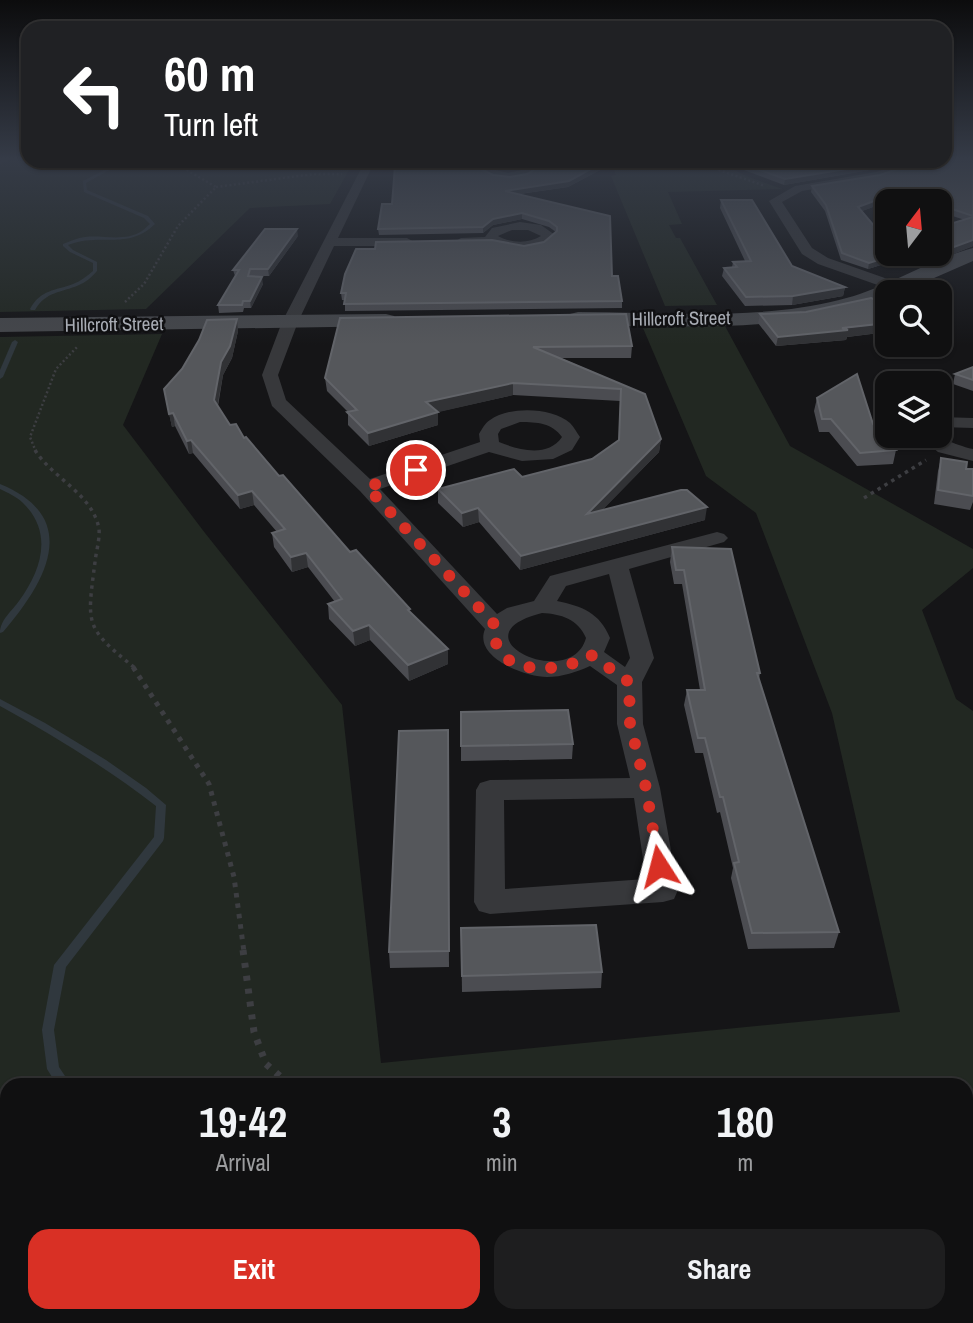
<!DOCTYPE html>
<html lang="en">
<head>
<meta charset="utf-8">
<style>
  :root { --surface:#101011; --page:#1e1e1f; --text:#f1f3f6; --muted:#9c9d9f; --line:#303031; --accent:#d93025 }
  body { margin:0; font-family:"Archivo Narrow",sans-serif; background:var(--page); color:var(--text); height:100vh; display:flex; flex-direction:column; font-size:26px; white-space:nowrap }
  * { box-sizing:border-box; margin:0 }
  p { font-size:23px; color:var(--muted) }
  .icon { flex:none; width:38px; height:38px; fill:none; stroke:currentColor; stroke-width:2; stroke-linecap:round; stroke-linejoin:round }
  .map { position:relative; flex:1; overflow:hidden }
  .sheet { position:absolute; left:0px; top:1078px; width:973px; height:245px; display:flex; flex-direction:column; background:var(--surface); border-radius:21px 21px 0 0; box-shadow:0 2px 5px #0004,0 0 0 2px var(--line) }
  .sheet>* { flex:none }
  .guide { position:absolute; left:21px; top:21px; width:931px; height:147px; border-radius:21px; box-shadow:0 2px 5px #0004,0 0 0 2px var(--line); background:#202124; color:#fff; overflow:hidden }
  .needle { width:46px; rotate:16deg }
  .tools { position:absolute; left:875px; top:189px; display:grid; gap:14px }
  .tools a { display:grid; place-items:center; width:77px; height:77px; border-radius:14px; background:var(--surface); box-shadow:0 2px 5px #0004,0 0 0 2px var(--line); font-size:35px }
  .pin { position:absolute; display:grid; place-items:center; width:60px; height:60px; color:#fff; margin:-30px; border:4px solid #fff; border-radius:50%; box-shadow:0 2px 7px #0007 }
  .me { position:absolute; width:77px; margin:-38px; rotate:351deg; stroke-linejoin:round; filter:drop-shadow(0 0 5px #0008) }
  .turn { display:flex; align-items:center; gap:24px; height:147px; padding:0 28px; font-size:32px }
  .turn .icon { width:91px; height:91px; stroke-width:2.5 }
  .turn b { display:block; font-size:49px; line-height:60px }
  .eta { display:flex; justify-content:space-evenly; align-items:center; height:119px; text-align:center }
  .eta b { font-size:42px; font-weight:700; line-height:49px }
  .primary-button { display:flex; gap:14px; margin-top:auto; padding:14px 28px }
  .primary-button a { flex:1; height:80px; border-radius:21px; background:var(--accent); color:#fff; font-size:28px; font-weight:700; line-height:80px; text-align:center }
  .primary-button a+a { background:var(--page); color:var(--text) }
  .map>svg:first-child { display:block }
  .green { fill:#222822; fill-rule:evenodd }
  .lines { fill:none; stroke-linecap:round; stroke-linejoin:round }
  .stream { fill:#30383e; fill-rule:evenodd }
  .path-far3 { stroke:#3d3e42; stroke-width:2.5; stroke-dasharray:2 2.5; stroke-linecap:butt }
  .path-far2 { stroke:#3d3e42; stroke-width:3.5; stroke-dasharray:3.5 4.5; stroke-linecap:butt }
  .path-far1 { stroke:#3d3e42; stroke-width:5; stroke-dasharray:4.5 6; stroke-linecap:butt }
  .path { stroke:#3d3e42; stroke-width:7; stroke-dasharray:5 8; stroke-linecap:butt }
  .street { fill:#37383b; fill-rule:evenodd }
  .secondary { fill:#45474b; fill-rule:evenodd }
  .wall { fill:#4b4c51 }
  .shaded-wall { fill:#313235 }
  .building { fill:#55575b; stroke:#626469; stroke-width:2 }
  .route { stroke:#d93025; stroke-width:12; stroke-dasharray:0 21.6 }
  .labels { text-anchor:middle; stroke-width:5; stroke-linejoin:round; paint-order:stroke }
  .far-street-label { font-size:19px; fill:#a9adb5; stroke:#101012 }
</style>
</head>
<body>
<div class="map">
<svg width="973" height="1323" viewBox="0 0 973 1323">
  <rect width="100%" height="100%" fill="#151517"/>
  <g class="green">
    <polygon points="2,160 28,161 354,161 330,204 250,208 146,309 0,312 0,162"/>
    <polygon points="610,161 717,161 746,176 782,189 668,192 682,224 669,225 676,238 680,238 717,305 665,306 611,176 616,175"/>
    <path d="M725 326 790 446 973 549V568L922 610 956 699 973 711V1323H0V337L162 334 123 425 205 533 342 705 381 1063 900 1012 832 713 756 513 706 476 643 328ZM966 1085V1316H7V1085Z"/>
  </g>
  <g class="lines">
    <g class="stream">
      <path d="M102 161H106L113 168 86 183 87 190 148 216 155 224C127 251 100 232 68 245L73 250 97 262V271C92 277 86 282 79 285 61 293 46 291 35 310H31L30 309C41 289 55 291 73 284 81 281 87 276 93 271V263L70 252 63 246V244C71 241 77 238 85 237 104 235 125 242 142 231 145 229 147 226 150 224L144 218 84 192 83 181 108 168Z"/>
      <polygon points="15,340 18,342 3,377 0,379 0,370 12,342"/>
      <path d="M0 484C83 518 46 582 3 632L0 633C0 620 12 611 19 601 41 571 54 533 23 503 17 497 8 493 0 489Z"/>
      <path d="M0 699 45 723 106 760 146 788 166 805 164 838 163 841 66 967 54 1030 59 1067 71 1085H57L47 1069 42 1030 54 965 154 837 156 806C107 768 54 736 0 706Z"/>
      <polygon points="426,1316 442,1316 443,1323 427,1323"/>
    </g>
    <g class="path-far3">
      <polyline points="171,161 216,187"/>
      <polyline points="693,161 765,186"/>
      <polyline points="216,187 314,174 342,174"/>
      <polyline points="125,302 144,284 178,226 216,187"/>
      <polyline points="36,452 30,437 56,369 78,346"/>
    </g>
    <g class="path-far2">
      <path d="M35 450C52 478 93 494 99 529 100 539 96 552 95 562 87 625 84 627 135 668"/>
      <polyline points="864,498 926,460"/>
    </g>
    <polyline class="path-far1" points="133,667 209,784 234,877 244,952"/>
    <g class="path">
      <polyline points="243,950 254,1032 266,1064 290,1085"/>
      <polyline points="521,1316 524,1323"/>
    </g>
    <g class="street">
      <polygon points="0,160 7,160 0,165"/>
      <path d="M365 161 483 165 520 161 532 163 539 170C524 184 496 183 480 171L371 169 338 238H407L414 242 407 246H334L298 322 278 375 286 400 370 479 480 442 479 434C482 429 485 423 490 420 509 406 552 407 570 423 574 427 577 433 580 437L572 450 553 459 522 461 489 452 380 489 497 614 507 608 534 601 550 576 717 532 724 534 728 538 724 542 629 569 654 658 642 682 643 724 660 788 678 890 674 899 663 902 490 914 479 911 474 902 476 790 480 783 490 780 630 778 617 724V685L590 666C577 672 562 677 547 677 526 677 473 658 485 629L360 491 272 406 262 375 282 322ZM506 166 525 168 526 169 508 173 492 169ZM520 422C537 422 552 423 562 437 548 458 518 450 499 442L498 434 501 429ZM609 574 630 658 625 667 604 652 610 638C600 613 582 606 557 601L566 586ZM542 613C561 614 578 619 586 638 571 693 451 636 542 613ZM634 798 646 879 505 889 504 800Z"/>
      <polygon points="912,161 928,161 878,178 802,191 782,202 812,248 828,258 899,283 901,286 899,289 889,289 818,264 802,254 769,201 795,186 876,172"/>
      <path d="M520 222 541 225 555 235C538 257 516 247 493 244 480 243 465 250 454 242L461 238 485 237 492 228ZM528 230 541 236C528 244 511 243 498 236L512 230Z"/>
      <polygon points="940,417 973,418 973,428 940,427"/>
      <path d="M919 436C941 435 951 444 973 449V461L938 452Z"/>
    </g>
    <g class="secondary">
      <path d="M973 248V261L902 292H887V298C789 335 681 325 578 326L570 324 567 319 570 314 578 312C663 312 755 321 839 300 886 289 927 260 973 248Z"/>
      <polygon points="386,314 394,316 397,321 394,326 0,332 0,318"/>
    </g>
  </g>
  <g class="wall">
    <polygon points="973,160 973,246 953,254 940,249 940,227 965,220 940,212 940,201 906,201 897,198 862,211 898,254 897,260 868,269 841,260 825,211 811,192 812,186"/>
    <polygon points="443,161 496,161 483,162"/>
    <polygon points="533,161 597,161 602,163 602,169 568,187 520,194 612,276 622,301 622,308 345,311 345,300 342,300 341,293 375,249 524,246 544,242 556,232 549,227 522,219 493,225 483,233 379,235 378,229 392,204 493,175 510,177 527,174 539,167"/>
    <polygon points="720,161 903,161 875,169 784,185"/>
    <polygon points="721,200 792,266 845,287 843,296 792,305 745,306 722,276 724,268 732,267 733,262 745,261 720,208"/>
    <polygon points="298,236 269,276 251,276 263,284 251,308 244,308 243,312 219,313 218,305 235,276 233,270"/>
    <polygon points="887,305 887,332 847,337 846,340 776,346 758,323 760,314 806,312"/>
    <polygon points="340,318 632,346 631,358 561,358 645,394 661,439 659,452 603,509 705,520 520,570 479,522 463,527 438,503 438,489 522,477 592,459 619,441 620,401 513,395 437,412 438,425 369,446 348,425 348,412 327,391 325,378"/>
    <polygon points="237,319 238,331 232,358 223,375 218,406 230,425 244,438 350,552 448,649 448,664 409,681 370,640 355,646 329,619 328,604 335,602 308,567 292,572 274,547 272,533 277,532 254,505 240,509 193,453 189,454 175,426 172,427 164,389"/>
    <polygon points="973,367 973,391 953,384 955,374"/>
    <polygon points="817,398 873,424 896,450 893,464 857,466 829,432 819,432 814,411"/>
    <polygon points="941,458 966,469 973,469 973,502 970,510 934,504 938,471"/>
    <polygon points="672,547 760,673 759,679 839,932 834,948 748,949 731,878 733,868 720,812 717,813 703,753 695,753 684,705 687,690 700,690 682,584 674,584 670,562"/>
    <polygon points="461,712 573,744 572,759 461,761"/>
    <polygon points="448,730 449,967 390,968 389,952"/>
    <polygon points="461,928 602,972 601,988 462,992"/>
  </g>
  <g class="shaded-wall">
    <polygon points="886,161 903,161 875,169 784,185 785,179"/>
    <polygon points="602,163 602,169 568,187 505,196 505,191"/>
    <polygon points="898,192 897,198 857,213 858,207"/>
    <polygon points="522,213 522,219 493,225 483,233 483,227 493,219"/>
    <polygon points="297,229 298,236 269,276 268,269"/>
    <polygon points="973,240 973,246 953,254 954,247"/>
    <polygon points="898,254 897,260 868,269 869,263"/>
    <polygon points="262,277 263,284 251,308 250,301"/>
    <polygon points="845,287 843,296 792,305 793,296"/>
    <polygon points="237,319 238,331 232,358 223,375 216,413 214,400 221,362"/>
    <polygon points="887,323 887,332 847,337 846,340 776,346 778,337"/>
    <polygon points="513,383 513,395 426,415 426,402"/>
    <polygon points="438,412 438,425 369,446 368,433"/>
    <polygon points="173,413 175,426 172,427 169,414"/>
    <polygon points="661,439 659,452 586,527 587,514"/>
    <polygon points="191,440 193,453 189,454 187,441"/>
    <polygon points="252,491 254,505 240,509 238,495"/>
    <polygon points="707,507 705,520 520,570 521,556"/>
    <polygon points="478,508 479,522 463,527 462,513"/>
    <polygon points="306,553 308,567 292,572 291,557"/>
    <polygon points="369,625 370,640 355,646 353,631"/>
    <polygon points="448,649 448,664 409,681 408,665"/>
  </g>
  <g class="building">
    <polygon points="945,160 973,160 973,216 940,205 940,201 927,201 898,192 858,207 887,241 887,254 898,254 869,263 842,253 826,205 812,186 880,175 921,161 945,161"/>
    <polygon points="539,161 597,161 602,163 569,181 505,191 610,216 612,276 618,276 622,301 344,304 346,293 341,293 345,274 356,249 375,249 376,242 492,240 524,246 544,242 557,231 557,227 549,221 522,213 493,219 483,227 378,229 382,204 392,204 395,166 479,168 493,175 510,177 527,174 542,165"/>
    <polygon points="735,161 886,161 877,164 785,179"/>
    <polygon points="721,200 752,200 792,266 845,287 793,296 746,297 724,268 737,267 733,262 751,261"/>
    <polygon points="973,217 973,240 954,247 940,242 940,227"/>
    <polygon points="265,229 297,229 268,269 250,269 248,276 262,277 250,301 243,301 242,305 218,305 239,270 233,270"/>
    <polygon points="871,298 887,305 887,323 842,328 848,330 778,337 760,314 806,312"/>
    <polygon points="626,314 632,346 533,347 645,394 661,439 587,514 681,490 687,490 707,507 521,556 478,508 462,513 438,489 514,469 522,477 592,459 619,440 621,389 513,383 426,402 438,412 368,433 347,412 357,410 325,378 340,318"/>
    <polygon points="237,319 230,346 221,362 214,400 230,425 236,424 244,438 246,437 279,476 283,475 350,552 356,550 410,609 408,610 448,649 408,665 369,625 353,631 328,604 342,599 306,553 291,557 272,533 285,529 252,491 238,495 191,440 187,441 173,413 169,414 164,389 182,369 199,340 207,320"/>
    <polygon points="973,367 973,380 955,374"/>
    <polygon points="857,374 873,424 896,450 860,453 831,419 822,419 817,398"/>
    <polygon points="941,458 967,462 966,469 973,469 973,496 938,490"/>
    <polygon points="672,547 731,549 760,673 757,673 839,932 752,933 734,863 739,862 723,797 720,797 705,738 698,738 687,690 705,690 684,570 676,570"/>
    <polygon points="568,710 573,744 461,746 461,712"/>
    <polygon points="448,730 449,951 389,952 399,731"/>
    <polygon points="596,925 602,972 462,976 461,928"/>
  </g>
  <linearGradient id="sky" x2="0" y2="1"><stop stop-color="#0c0c0d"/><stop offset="0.46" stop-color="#353b47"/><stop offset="1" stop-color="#353b47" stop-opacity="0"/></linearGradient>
  <rect width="973" height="345" fill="url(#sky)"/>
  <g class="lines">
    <path class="route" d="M416 470 367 487 496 626C486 677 562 675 591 655L629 682 630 724 646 788 659 866"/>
  </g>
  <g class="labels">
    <g class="far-street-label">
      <text transform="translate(681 318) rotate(-1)" y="7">Hillcroft Street</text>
      <text transform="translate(114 324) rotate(-1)" y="7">Hillcroft Street</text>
    </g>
  </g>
</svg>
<div class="tools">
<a><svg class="needle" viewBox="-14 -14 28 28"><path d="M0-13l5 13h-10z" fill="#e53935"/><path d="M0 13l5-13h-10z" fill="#9c9d9f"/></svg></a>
<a><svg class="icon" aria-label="search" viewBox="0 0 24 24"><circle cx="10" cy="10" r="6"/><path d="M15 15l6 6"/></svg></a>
<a><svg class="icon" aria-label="layers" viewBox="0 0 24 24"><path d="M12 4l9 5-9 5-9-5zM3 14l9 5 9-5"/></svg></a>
</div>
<div class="pin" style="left:416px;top:470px;background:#d93025"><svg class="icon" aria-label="arrive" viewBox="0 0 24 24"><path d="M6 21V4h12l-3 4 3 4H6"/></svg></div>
<svg class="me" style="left:659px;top:866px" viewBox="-20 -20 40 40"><path d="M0-17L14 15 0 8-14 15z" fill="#d93025" stroke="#fff" stroke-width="4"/></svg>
<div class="guide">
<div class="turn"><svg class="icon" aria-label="left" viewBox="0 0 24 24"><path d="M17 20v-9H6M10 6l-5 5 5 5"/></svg><div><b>60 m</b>Turn left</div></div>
</div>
<section class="sheet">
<div class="eta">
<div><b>19:42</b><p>Arrival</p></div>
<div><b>3</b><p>min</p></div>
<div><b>180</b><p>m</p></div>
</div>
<div class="primary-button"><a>Exit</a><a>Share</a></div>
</section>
</div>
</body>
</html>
